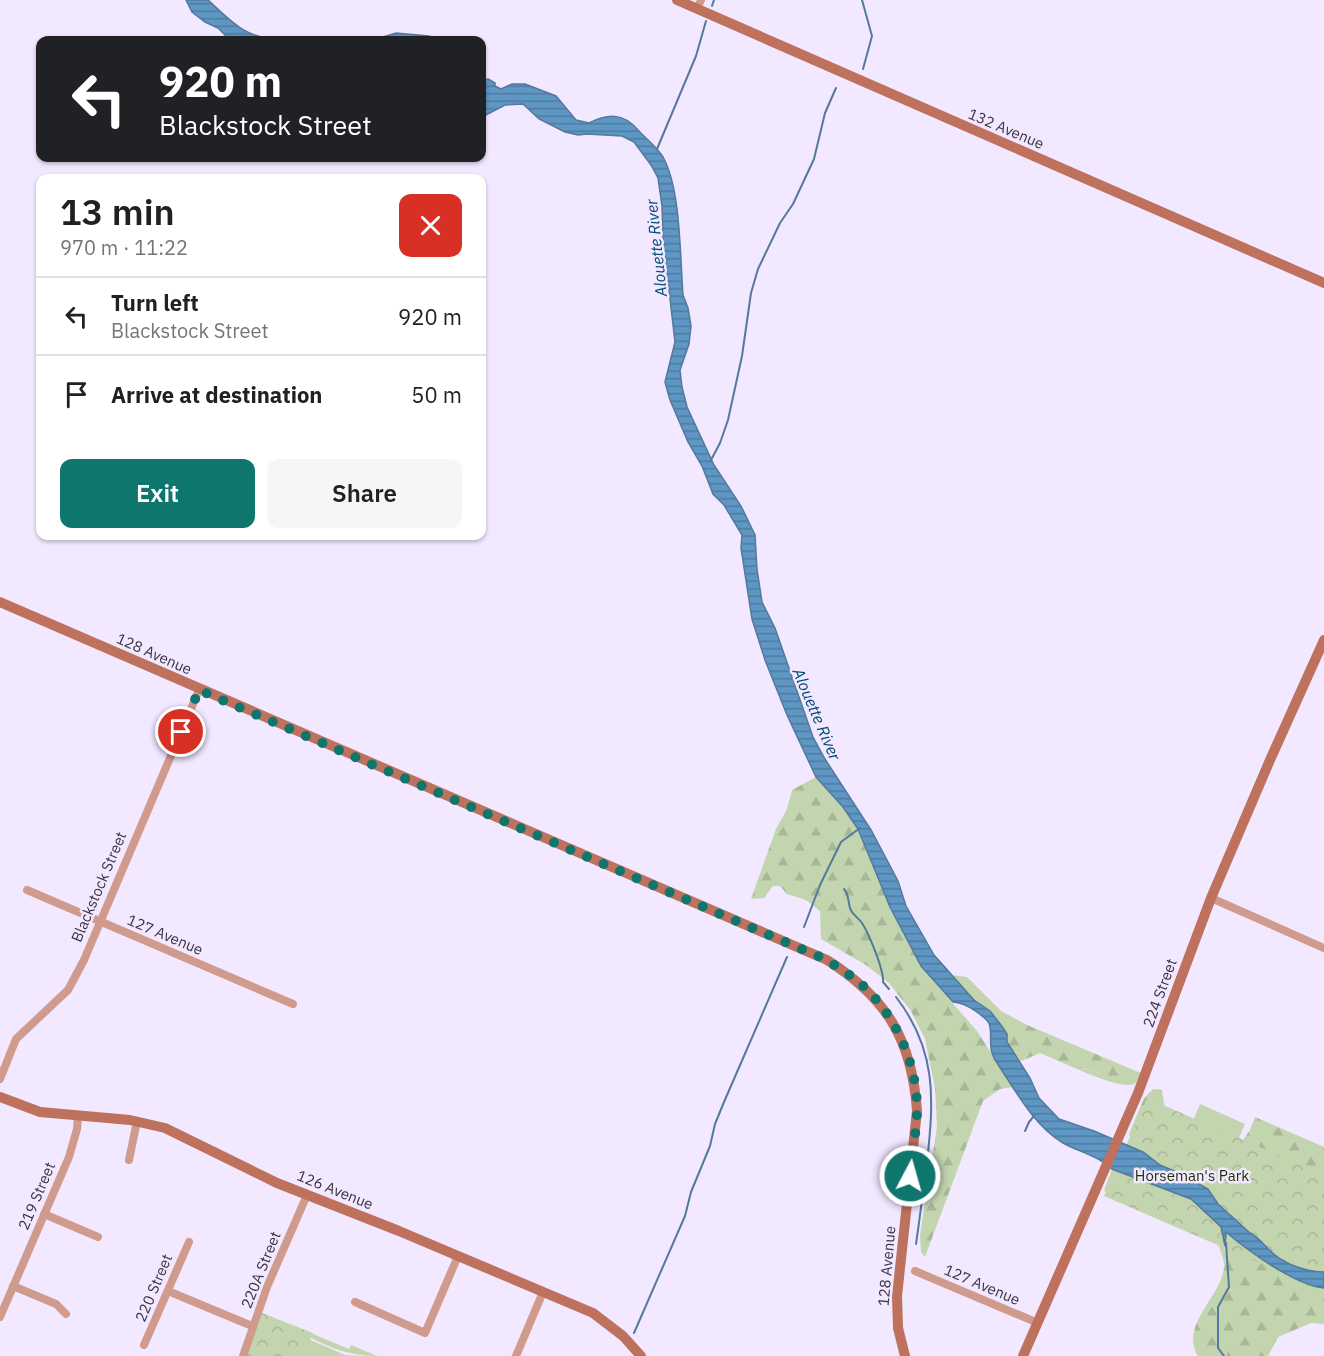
<!DOCTYPE html>
<html lang="en">
<head>
<meta charset="utf-8">
<style>
  :root { --surface:#fff; --page:#f6f6f6; --text:#202124; --muted:#757577; --line:#e0e0e0; --accent:#0f766e }
  body { margin:0; font-family:"IBM Plex Sans",sans-serif; background:var(--page); color:var(--text); height:100vh; display:flex; flex-direction:column; font-size:22px; white-space:nowrap }
  * { box-sizing:border-box; margin:0 }
  p { font-size:20px; color:var(--muted) }
  .icon { flex:none; width:33px; height:33px; fill:none; stroke:currentColor; stroke-width:2; stroke-linecap:round; stroke-linejoin:round }
  .map { position:relative; flex:1; overflow:hidden }
  .side { position:absolute; left:36px; top:174px; width:450px; height:366px; display:flex; flex-direction:column; background:var(--surface); border-radius:12px; box-shadow:0 2px 4px #0004 }
  .side>* { flex:none }
  .banner { position:absolute; left:36px; top:36px; width:450px; height:126px; border-radius:12px; box-shadow:0 2px 4px #0004; background:#202124; color:#fff; overflow:hidden }
  .pin { position:absolute; display:grid; place-items:center; width:51px; height:51px; color:#fff; margin:-26px; border:3px solid #fff; border-radius:50%; box-shadow:0 2px 6px #0007 }
  .me { position:absolute; width:66px; margin:-33px; rotate:6deg; stroke-linejoin:round; filter:drop-shadow(0 0 4px #0008) }
  .turn { display:flex; align-items:center; gap:21px; height:126px; padding:0 24px; font-size:27px }
  .turn .icon { width:78px; height:78px; stroke-width:2.5 }
  .turn b { display:block; font-size:42px; line-height:51px }
  .round { display:grid; place-items:center; flex:none; width:63px; height:63px; border-radius:12px; background:var(--page) }
  .head { display:flex; align-items:center; justify-content:space-between; height:102px; padding:0 24px }
  h1 { font-size:36px; font-weight:600; line-height:45px }
  .cta { display:flex; gap:12px; margin-top:auto; padding:12px 24px }
  .cta a { flex:1; height:69px; border-radius:12px; background:var(--accent); color:#fff; font-size:24px; font-weight:600; line-height:69px; text-align:center }
  .cta a+a { background:var(--page); color:var(--text) }
  ul { padding:0; list-style:none }
  li { display:flex; align-items:center; gap:18px; height:78px; padding:0 24px; border-top:2px solid var(--line) }
  li div { flex:1 }
  li b { display:block; font-size:22px }
  li em { font-style:normal }
  .map>svg:first-child { display:block }
  .grass { fill:#c3d5af }
  .forest { fill:url(#forest-firs) }
  .park { fill:url(#park-crowns) }
  .water { fill:url(#water-rules); stroke:#54799c; stroke-width:1.5 }
  .lines { fill:none; stroke-linecap:round; stroke-linejoin:round }
  .stream { stroke:#54799c; stroke-width:2 }
  .street { stroke:#d09b8d; stroke-width:8 }
  .secondary { stroke:#be715d; stroke-width:10 }
  .route { stroke:#0f766e; stroke-width:10; stroke-dasharray:0 18 }
  .labels { text-anchor:middle; stroke-width:5; stroke-linejoin:round; paint-order:stroke }
  .street-label { font-size:15px; fill:#3b3540; stroke:#f2e8ff }
  .park-label { font-size:15px; fill:#1f3001; stroke:#f2e8ff }
  .water-label { font-size:16px; font-style:italic; fill:#024a75; stroke:#f2e8ff }
</style>
</head>
<body>
<div class="map">
<svg width="1324" height="1356" viewBox="0 0 1324 1356">
  <defs>
    <pattern id="forest-firs" width="22" height="20" patternUnits="userSpaceOnUse" patternTransform="scale(1.5)"><rect width="22" height="20" fill="#c3d5af"/><path d="M5 1l3.5 6h-7zM16 11l3.5 6h-7z" fill="#a8b798"/></pattern>
    <pattern id="park-crowns" width="20" height="18" patternUnits="userSpaceOnUse" patternTransform="scale(1.5)"><rect width="20" height="18" fill="#c3d5af"/><path d="M2 6a3 3 0 1 1 6 0M12 15a3 3 0 1 1 6 0" fill="none" stroke="#a8b798"/></pattern>
    <pattern id="water-rules" width="6" height="5" patternUnits="userSpaceOnUse" patternTransform="scale(1.5)"><rect width="6" height="5" fill="#5e96c4"/><path d="M0 2.5h6" fill="none" stroke="#4f7ba1"/></pattern>
  </defs>
  <rect width="100%" height="100%" fill="#f2e8ff"/>
  <g class="grass">
    <path d="M1082 1068 1103 1074 1133 1078 1136 1071 1141 1073 1135 1084C1119 1088 1092 1075 1077 1069Z"/>
    <polygon points="1200,1104 1245,1124 1231,1157 1186,1138"/>
    <path d="M294 1326 349 1349 351 1345 377 1356C348 1356 318 1345 294 1326Z"/>
    <polygon points="306,1338 345,1355 362,1356 283,1356"/>
  </g>
  <g class="forest">
    <polygon points="816,777 843,807 858,829 890,907 920,966 977,1031 1013,1087 1000,1089 983,1101 925,1257 921,1252 920,1235 937,1127 935,1088 925,1039 911,1011 889,983 866,965 821,939 820,911 806,900 787,894 780,886 773,886 764,898 751,899 776,829 787,809 792,790"/>
    <polygon points="951,975 967,977 1001,1011 1027,1025 1136,1071 1133,1078 1128,1081 1082,1068 1077,1069 1040,1053 1019,1062 1007,1042 1001,1025 990,1011 974,1000"/>
    <polygon points="1153,1089 1162,1090 1165,1110 1231,1157 1250,1130 1255,1117 1324,1147 1324,1272 1133,1143 1129,1134 1144,1098"/>
    <path d="M1112 1169 1126 1173 1224 1242 1225 1251 1228 1244 1324 1288V1324L1311 1323 1278 1337 1268 1356H1198C1179 1325 1222 1296 1224 1267 1225 1261 1220 1251 1218 1244L1109 1196 1104 1190Z"/>
  </g>
  <g class="park">
    <polygon points="1147,1098 1324,1175 1324,1291 1104,1196"/>
    <polygon points="262,1313 313,1333 304,1356 246,1356"/>
  </g>
  <g class="water">
    <path d="M186 0H208C232 22 243 36 276 40H230L218 28 205 22 192 12Z"/>
    <polygon points="396,33 429,36 436,40 373,40"/>
    <path d="M488 79 495 83V86L501 89 512 84H525L556 96 576 120 589 123C608 113 624 113 638 130 646 139 657 147 663 157 681 189 680 257 683 295L688 308 691 326 689 344 680 370 682 387 687 407 714 465 741 506 755 535 757 569 762 602 775 628 813 737 825 759 871 830 898 881 906 906 934 955 974 1000 990 1011 1001 1025 1007 1034V1042L1030 1078 1039 1098 1059 1119 1094 1131 1143 1152 1160 1165 1183 1175 1208 1189 1218 1204 1250 1233C1260 1238 1266 1248 1275 1255 1287 1265 1308 1272 1324 1272V1288C1295 1285 1248 1251 1226 1232L1225 1246 1221 1227 1191 1199 1112 1169C1099 1156 1079 1152 1063 1143 1035 1126 1018 1095 1001 1069 997 1063 991 1055 991 1048 989 1025 996 1025 974 1010 966 1005 962 1003 953 1002L921 966 890 907 858 829 843 807 816 777 787 715 765 660 752 619 741 548 742 535 724 505 713 494 702 466 688 442 670 400 665 382 675 342 663 238 662 206 658 178 651 165 634 142 622 136 587 134 578 135 565 132 539 119 523 104 505 105 482 117V81Z"/>
  </g>
  <g class="lines">
    <g class="stream">
      <polyline points="862,0 872,36 863,69"/>
      <polyline points="712,6 714,0"/>
      <polyline points="657,149 696,56 706,21"/>
      <polyline points="711,460 720,443 728,420 742,356 751,293 758,269 780,223 793,204 814,159 825,113 836,88"/>
      <path d="M844 889C849 895 848 901 850 908 852 915 858 917 862 923 869 934 884 970 883 982L889 989"/>
      <polyline points="804,927 820,885 841,842 860,828"/>
      <path d="M896 997C937 1050 934 1099 927 1162 923 1190 920 1217 916 1244"/>
      <polyline points="1025,1131 1029,1122 1034,1116"/>
      <polyline points="634,1333 685,1216 691,1192 710,1146 715,1124 724,1102 787,957"/>
      <polyline points="1224,1356 1218,1348 1218,1307 1229,1287 1226,1243"/>
    </g>
    <g class="street">
      <polyline points="697,9 701,0"/>
      <polyline points="27,890 293,1004"/>
      <polyline points="1211,898 1324,948"/>
      <polyline points="0,1079 16,1039 68,990 84,960 199,690"/>
      <polyline points="129,1160 137,1121"/>
      <polyline points="44,1214 98,1237"/>
      <polyline points="915,1271 1038,1323"/>
      <polyline points="13,1286 56,1304 66,1314"/>
      <polyline points="168,1291 252,1326"/>
      <polyline points="355,1302 425,1333 458,1256"/>
      <polyline points="0,1317 69,1157 77,1129 78,1116"/>
      <polyline points="144,1345 189,1242"/>
      <polyline points="243,1356 267,1287 307,1195"/>
      <polyline points="516,1356 543,1292"/>
    </g>
    <g class="secondary">
      <polyline points="677,0 1324,283"/>
      <path d="M0 602 827 960C887 998 912 1040 917 1111L897 1296 898 1328 905 1356"/>
      <polyline points="0,1097 40,1112 130,1120 165,1128 277,1183 399,1231 593,1313 623,1336 641,1356"/>
      <polyline points="1023,1356 1138,1093 1211,898 1270,760 1324,640"/>
    </g>
  </g>
  <g class="lines">
    <path class="route" d="M181 732 199 690 827 960C838 968 851 975 861 984 896 1015 918 1065 917 1112 916 1133 912 1155 910 1176"/>
  </g>
  <g class="labels">
    <g class="street-label">
      <text transform="translate(1006 129) rotate(23)" y="5">132 Avenue</text>
      <text transform="translate(154 654) rotate(24)" y="5">128 Avenue</text>
      <text transform="translate(99 887) rotate(-67)" y="5">Blackstock Street</text>
      <text transform="translate(165 935) rotate(23)" y="5">127 Avenue</text>
      <text transform="translate(1160 993) rotate(-70)" y="5">224 Street</text>
      <text transform="translate(335 1190) rotate(22)" y="5">126 Avenue</text>
      <text transform="translate(37 1196) rotate(-67)" y="5">219 Street</text>
      <text transform="translate(887 1266) rotate(-85)" y="5">128 Avenue</text>
      <text transform="translate(261 1270) rotate(-68)" y="5">220A Street</text>
      <text transform="translate(982 1285) rotate(23)" y="5">127 Avenue</text>
      <text transform="translate(154 1288) rotate(-67)" y="5">220 Street</text>
    </g>
    <g class="park-label">
      <text x="1192" y="1181">Horseman's Park</text>
    </g>
    <g class="water-label">
      <text transform="translate(656 248) rotate(-96)" y="6">Alouette River</text>
      <text transform="translate(817 714) rotate(67)" y="6">Alouette River</text>
    </g>
  </g>
</svg>
<div class="pin" style="left:181px;top:732px;background:#d93025"><svg class="icon" aria-label="arrive" viewBox="0 0 24 24"><path d="M6 21V4h12l-3 4 3 4H6"/></svg></div>
<svg class="me" style="left:910px;top:1176px" viewBox="-20 -20 40 40"><circle r="17" fill="#0f766e" stroke="#fff" stroke-width="3"/><path d="M0-11L8 9 0 5-8 9z" fill="#fff"/></svg>
<div class="banner">
<div class="turn"><svg class="icon" aria-label="left" viewBox="0 0 24 24"><path d="M17 20v-9H6M10 6l-5 5 5 5"/></svg><div><b>920 m</b>Blackstock Street</div></div>
</div>
<section class="side">
<div class="head"><div><h1>13 min</h1><p>970 m · 11:22</p></div><a class="round" style="background:#d93025;color:#fff"><svg class="icon" aria-label="close" viewBox="0 0 24 24"><path d="M6 6l12 12M18 6L6 18"/></svg></a></div>
<ul>
<li><svg class="icon" aria-label="left" viewBox="0 0 24 24"><path d="M17 20v-9H6M10 6l-5 5 5 5"/></svg><div><b>Turn left</b><p>Blackstock Street</p></div><em>920 m</em></li>
<li><svg class="icon" aria-label="arrive" viewBox="0 0 24 24"><path d="M6 21V4h12l-3 4 3 4H6"/></svg><div><b>Arrive at destination</b></div><em>50 m</em></li>
</ul>
<div class="cta"><a>Exit</a><a>Share</a></div>
</section>
</div>
</body>
</html>
